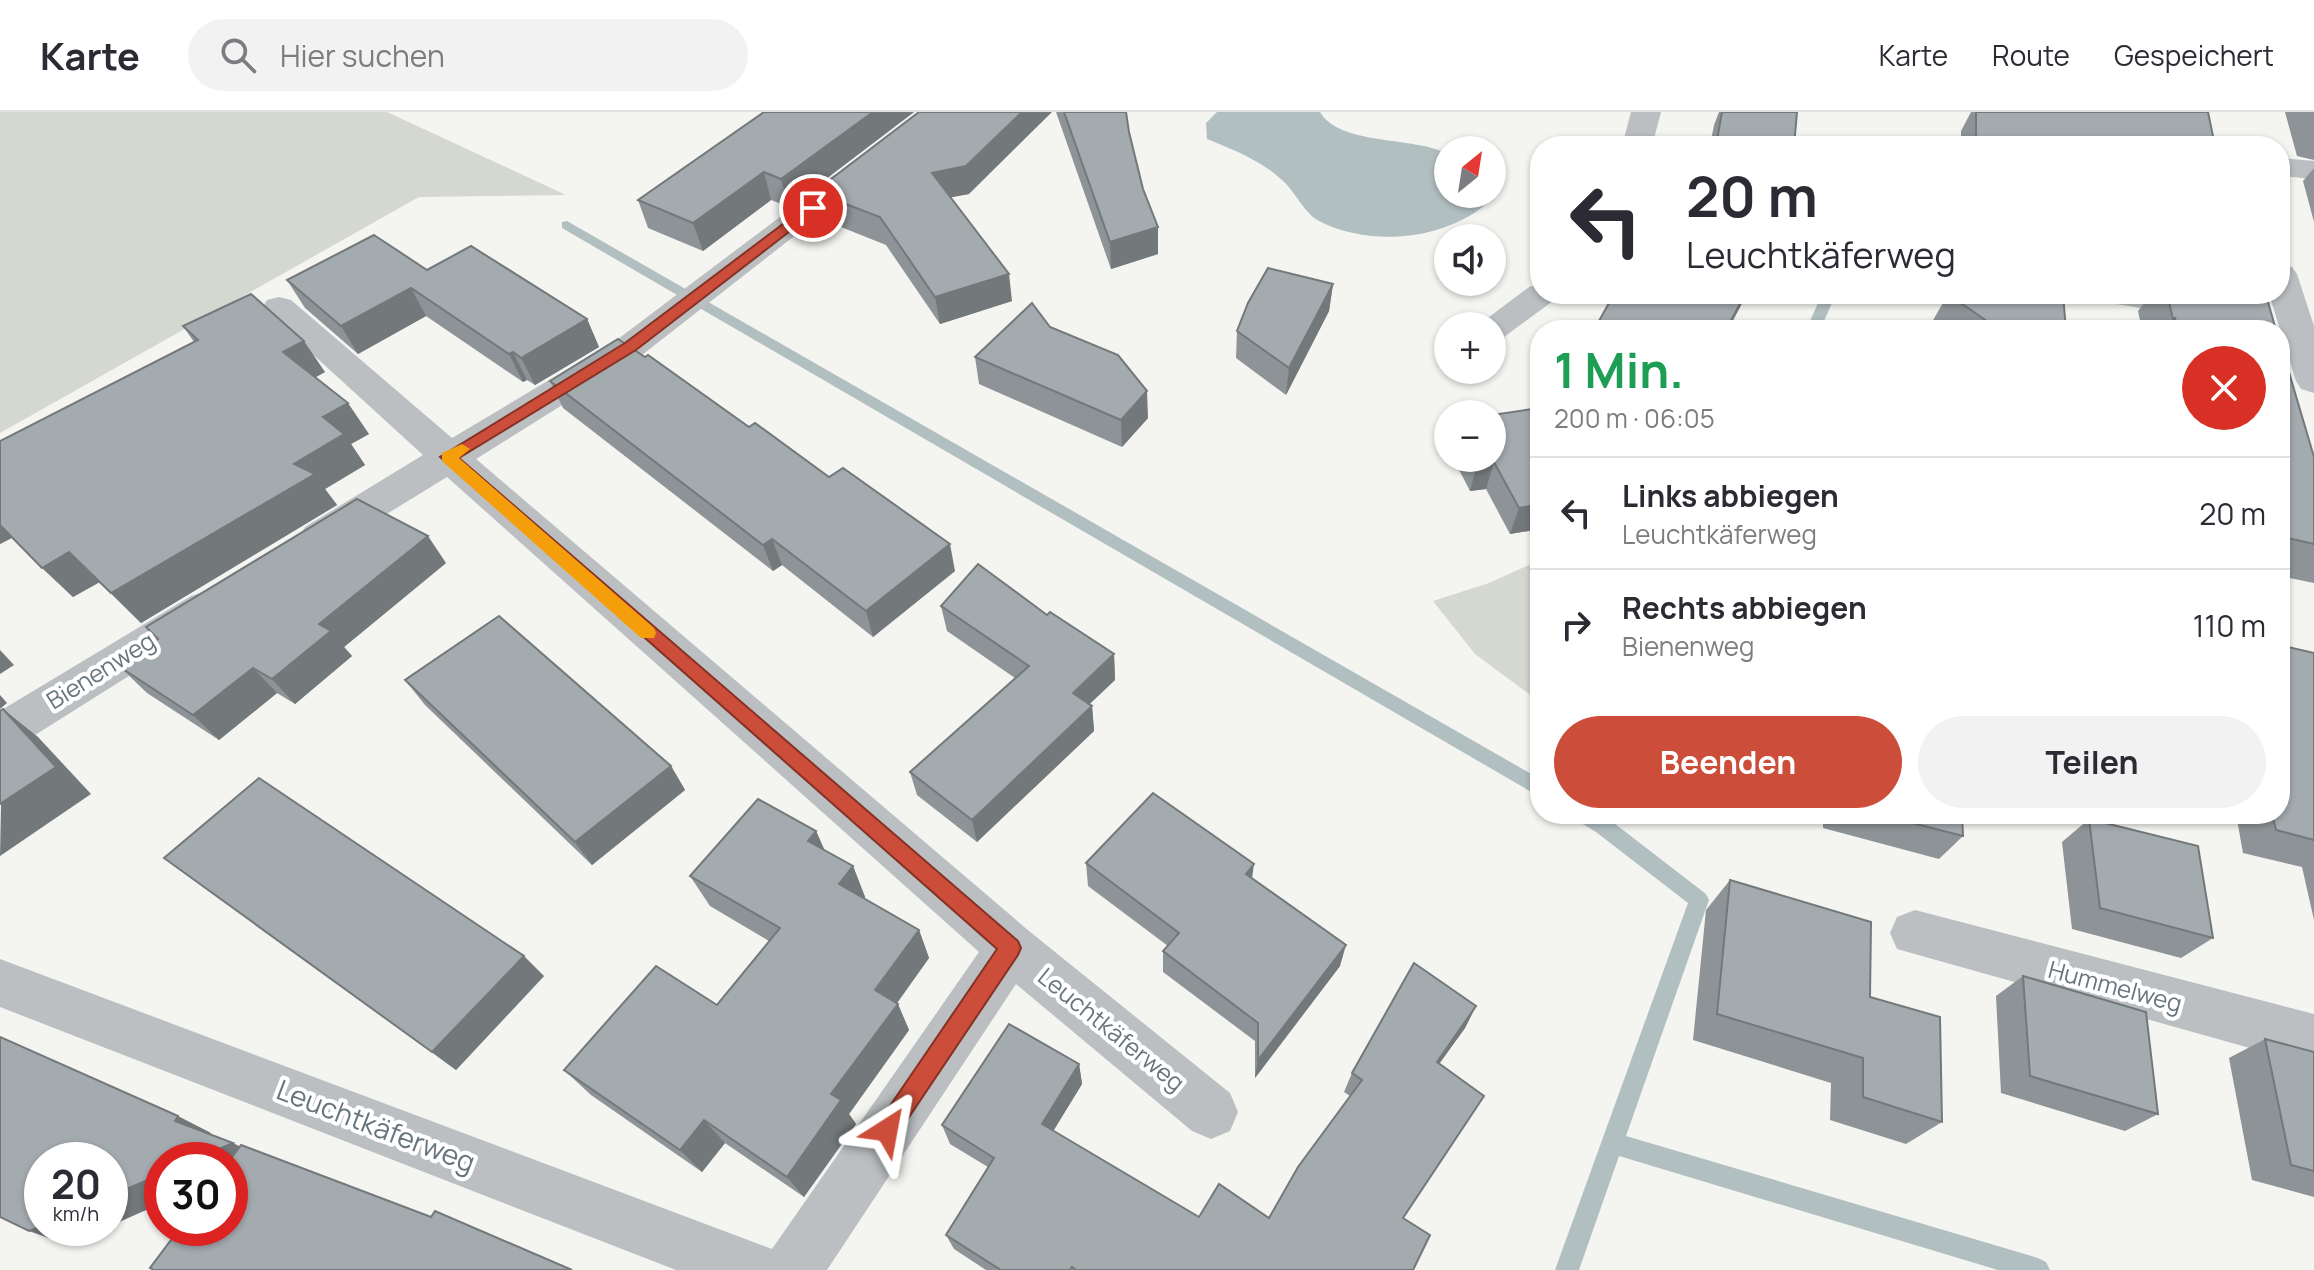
<!DOCTYPE html>
<html lang="de">
<head>
<meta charset="utf-8">
<style>
  :root { --surface:#fff; --page:#f2f2f3; --text:#2b2b33; --muted:#7c7c81; --line:#e1e1e2; --accent:#cc4d39 }
  body { margin:0; font-family:Manrope,sans-serif; background:var(--page); color:var(--text); height:100vh; display:flex; flex-direction:column; font-size:30px; white-space:nowrap }
  * { box-sizing:border-box; margin:0 }
  p { font-size:26px; color:var(--muted) }
  .icon { flex:none; width:44px; height:44px; fill:none; stroke:currentColor; stroke-width:2; stroke-linecap:round; stroke-linejoin:round }
  .map { position:relative; flex:1; overflow:hidden }
  .panel { position:absolute; left:1530px; top:208px; width:760px; height:504px; display:flex; flex-direction:column; background:var(--surface); border-radius:32px; box-shadow:0 2px 6px #0004 }
  .panel>* { flex:none }
  .top-card { position:absolute; left:1530px; top:24px; width:760px; height:168px; border-radius:32px; box-shadow:0 2px 6px #0004; background:#fff; color:var(--text); overflow:hidden }
  .needle { width:52px; rotate:30deg }
  .buttons { position:absolute; left:1434px; top:24px; display:grid; gap:16px }
  .buttons a { display:grid; place-items:center; width:72px; height:72px; border-radius:50%; background:var(--surface); box-shadow:0 2px 6px #0004; font-size:40px }
  .speed { position:absolute; left:24px; top:1030px; display:flex; gap:16px; font-size:40px; font-weight:700; text-align:center }
  .speed>* { display:grid; place-content:center; width:104px; height:104px; border-radius:50%; background:var(--surface); box-shadow:0 2px 6px #0004; line-height:1 }
  .speed small { font-size:20px; font-weight:400 }
  .speed .limit { border:12px solid #d22; background:#fff; color:#111 }
  .pin { position:absolute; display:grid; place-items:center; width:68px; height:68px; color:#fff; margin:-34px; border:4px solid #fff; border-radius:50%; box-shadow:0 2px 8px #0007 }
  .me { position:absolute; width:88px; margin:-44px; rotate:34deg; stroke-linejoin:round; filter:drop-shadow(0 0 6px #0008) }
  .turn { display:flex; align-items:center; gap:28px; height:168px; padding:0 24px; font-size:36px }
  .turn .icon { width:104px; height:104px; stroke-width:2.5 }
  .turn b { display:block; font-size:56px; line-height:68px }
  .round { display:grid; place-items:center; flex:none; width:84px; height:84px; border-radius:42px; background:var(--page) }
  .headline { display:flex; align-items:center; justify-content:space-between; height:136px; padding:0 24px }
  h1 { font-size:48px; font-weight:700; line-height:60px; color:#1e9e55 }
  .action { display:flex; gap:16px; margin-top:auto; padding:16px 24px }
  .action a { flex:1; height:92px; border-radius:48px; background:var(--accent); color:#fff; font-size:32px; font-weight:700; line-height:92px; text-align:center }
  .action a+a { background:var(--page); color:var(--text) }
  ul { padding:0; list-style:none }
  li { display:flex; align-items:center; gap:24px; height:112px; padding:0 24px; border-top:2px solid var(--line) }
  li div { flex:1 }
  li b { display:block; font-size:30px }
  li em { font-style:normal }
  header { display:flex; align-items:center; gap:48px; box-sizing:border-box; height:112px; padding:0 40px; background:var(--surface); border-bottom:2px solid var(--line) }
  header strong { font-size:38px }
  nav { display:flex; gap:44px; margin-inline-start:auto; font-size:28px }
  .search { width:560px; height:72px; background:var(--page); display:flex; align-items:center; gap:20px; box-sizing:border-box; padding:0 28px; border-radius:44px; color:var(--muted); font-size:30px }
  .map>svg:first-child { display:block }
  .green { fill:#d4d8d1 }
  .water { fill:#b2bfc1 }
  .lines { fill:none; stroke-linecap:round; stroke-linejoin:round }
  .stream { fill:#b2bfc1; fill-rule:evenodd }
  .lane { fill:#bbbfc2; fill-rule:evenodd }
  .street { fill:#bbbfc2; fill-rule:evenodd }
  .wall { fill:#8d9396 }
  .shaded-wall { fill:#73787a }
  .building { fill:#a4abaf; stroke:#73787a; stroke-width:2 }
  .route { fill:#cc4d39; stroke:#853225; stroke-width:2 }
  .slow { fill:#f59e0b }
  .labels { text-anchor:middle; stroke-width:8; stroke-linejoin:round; paint-order:stroke }
  .street-label { font-size:24px; fill:#67767e; stroke:#fff }
  .near-street-label { font-size:28px; fill:#67767e; stroke:#fff }
</style>
</head>
<body>
<header>
<strong>Karte</strong>
<div class="search"><svg class="icon" aria-label="search" viewBox="0 0 24 24"><circle cx="10" cy="10" r="6"/><path d="M15 15l6 6"/></svg>Hier suchen</div>
<nav><a>Karte</a><a>Route</a><a>Gespeichert</a></nav>
</header>
<div class="map">
<svg width="2314" height="1158" viewBox="0 0 2314 1158">
  <rect width="100%" height="100%" fill="#f4f4f1"/>
  <g class="green">
    <polygon points="0,0 387,0 566,83 419,85 0,321"/>
    <polygon points="1540,448 1540,590 1475,542 1433,489 1489,471"/>
  </g>
  <path class="water" d="M1217 0H1320C1340 34 1414 24 1448 42V82H1488L1491 88C1448 128 1371 136 1319 109 1304 101 1295 79 1282 68 1262 49 1232 37 1207 27L1206 11Z"/>
  <g class="lines">
    <g class="stream">
      <polygon points="1890,25 1898,25 1897,34 1885,34"/>
      <polygon points="567,109 1540,667 1540,685 562,116 562,110"/>
      <polygon points="1822,182 1836,182 1820,218 1806,218"/>
      <polygon points="1573,702 1600,702 1610,708 1706,782 1709,788 1626,1024 2038,1146 2046,1150 2050,1158 1998,1158 1619,1044 1579,1158 1555,1158 1688,791 1596,720 1576,708"/>
    </g>
    <polygon class="lane" points="2086,182 2142,182 2191,191 2195,196 2191,201 2183,203 2098,189 2090,187"/>
    <g class="street">
      <polygon points="919,0 953,0 642,243 476,347 1029,819 1230,981 1238,1000 1230,1019 1211,1027 1192,1019 1016,872 827,1158 676,1158 0,895 0,847 772,1137 979,840 447,365 333,435 319,440 305,435 299,425 305,415 423,343 262,196 267,188 279,185 291,188 452,326 618,227"/>
      <polygon points="1631,0 1661,0 1652,34 1622,34"/>
      <polygon points="2280,46 2314,49 2314,67 2280,64"/>
      <polygon points="2280,152 2292,155 2297,162 2314,214 2314,281 2301,277 2296,269 2269,182 2280,182"/>
      <polygon points="1540,172 1540,182 1558,182 1553,189 1504,225 1492,228 1492,214 1477,214 1529,175"/>
      <polygon points="206,479 221,484 227,495 221,506 16,635 0,641 0,599 191,484"/>
      <polygon points="1915,798 2314,902 2314,954 1897,837 1890,821 1897,805"/>
    </g>
  </g>
  <g class="wall">
    <polygon points="764,0 914,0 789,95 771,88 703,139 648,116 638,88"/>
    <polygon points="1056,0 1126,0 1129,20 1143,77 1158,115 1158,142 1111,157"/>
    <polygon points="1719,0 1797,0 1794,34 1710,34 1714,13"/>
    <polygon points="1971,0 2208,0 2215,34 1961,34 1961,19"/>
    <polygon points="2285,0 2314,0 2314,48 2297,44"/>
    <polygon points="2314,56 2314,110 2303,69"/>
    <polygon points="814,80 969,82 951,85 1012,189 940,212 886,133 821,107"/>
    <polygon points="427,158 587,207 599,235 535,273 527,268 523,270 426,204 358,242 305,196 287,168"/>
    <polygon points="1333,172 1329,199 1286,283 1236,246 1237,219"/>
    <polygon points="1948,182 2084,182 2063,191 2066,218 1943,218 1932,210"/>
    <polygon points="2151,182 2260,182 2276,218 2142,218 2138,199"/>
    <polygon points="183,214 325,260 316,265 369,322 351,332 365,353 325,377 337,393 141,511 99,470 73,485 12,426 0,432 0,329 194,230"/>
    <polygon points="1050,215 1148,306 1122,335 979,272 975,245"/>
    <polygon points="2280,230 2314,345 2314,471 2280,464"/>
    <polygon points="645,245 749,315 955,459 873,525 782,453 773,459 563,296 550,269"/>
    <polygon points="1540,296 1540,417 1510,422 1486,377 1470,379 1453,346 1492,346"/>
    <polygon points="446,451 344,535 352,544 295,592 277,581 219,628 147,581 120,555"/>
    <polygon points="941,494 1047,503 1114,542 1115,568 1089,592 1092,594 1094,619 977,730 917,683 910,660 1015,566 947,519"/>
    <polygon points="2314,541 2314,808 2302,755 2243,741 2236,702 2280,702"/>
    <polygon points="405,568 671,654 685,678 592,753 425,593"/>
    <polygon points="1823,702 1962,702 1963,724 1939,747 1823,716"/>
    <polygon points="2089,707 2213,826 2181,846 2072,817 2062,730"/>
    <polygon points="816,719 825,739 853,754 865,785 864,786 919,818 929,846 897,891 909,918 849,1002 856,1012 804,1085 725,1031 702,1060 591,983 564,958 717,893 769,829 710,794 690,764"/>
    <polygon points="164,746 544,864 456,958"/>
    <polygon points="1086,751 1252,767 1340,854 1255,966 1255,929 1163,860 1163,839 1168,834 1088,774"/>
    <polygon points="1730,768 1870,885 1942,1010 1906,1032 1830,1008 1831,971 1693,928 1706,798"/>
    <polygon points="2023,864 2158,1002 2125,1019 2001,981 1996,884"/>
    <polygon points="1476,894 1465,916 1439,952 1403,1106 1413,1158 986,1158 954,1137 946,1123 988,1055 950,1032 942,1013 1079,952 1082,972 1053,1019 1199,1105 1269,1106 1350,984 1344,980 1352,961"/>
    <polygon points="2265,927 2314,940 2314,1085 2252,1068 2229,946"/>
  </g>
  <g class="shaded-wall">
    <polygon points="873,0 914,0 789,95 781,67"/>
    <polygon points="1022,0 1052,0 969,82 937,88 932,61"/>
    <polygon points="764,60 771,88 703,139 693,111"/>
    <polygon points="1158,115 1158,142 1111,157 1110,130"/>
    <polygon points="1009,162 1012,189 940,212 935,185"/>
    <polygon points="1333,172 1329,199 1286,283 1289,256"/>
    <polygon points="411,176 426,204 358,242 341,214"/>
    <polygon points="1745,182 1747,182 1728,218 1726,218"/>
    <polygon points="2055,182 2084,182 2043,200"/>
    <polygon points="2175,206 2166,218 2164,218 2173,207"/>
    <polygon points="587,207 599,235 535,273 521,246"/>
    <polygon points="304,229 325,260 305,271 283,240"/>
    <polygon points="513,240 527,268 523,270 509,242"/>
    <polygon points="1147,279 1148,306 1122,335 1121,308"/>
    <polygon points="348,291 369,322 351,332 365,353 325,377 337,393 141,511 111,481 294,352 323,305"/>
    <polygon points="1494,350 1486,377 1470,379 1477,352"/>
    <polygon points="1540,392 1540,417 1510,422 1519,396"/>
    <polygon points="0,412 13,425 0,432"/>
    <polygon points="428,424 446,451 344,535 352,544 295,592 272,567 319,512"/>
    <polygon points="772,427 782,453 773,459 763,433"/>
    <polygon points="950,432 955,459 873,525 866,499"/>
    <polygon points="69,440 100,470 73,485 42,456"/>
    <polygon points="0,538 14,553 0,562"/>
    <polygon points="1114,542 1115,568 1075,606 1073,581"/>
    <polygon points="253,556 277,581 219,628 193,603"/>
    <polygon points="0,583 7,591 0,597"/>
    <polygon points="1092,594 1094,619 977,730 972,708"/>
    <polygon points="3,597 38,625 91,682 0,744"/>
    <polygon points="671,654 685,678 592,753 575,730"/>
    <polygon points="816,719 830,751 808,729"/>
    <polygon points="1254,752 1251,774 1246,762"/>
    <polygon points="853,754 865,785 852,802 839,772"/>
    <polygon points="919,818 929,846 887,905 875,878"/>
    <polygon points="1346,833 1340,854 1255,966 1258,948"/>
    <polygon points="524,844 544,864 456,958 432,940"/>
    <polygon points="898,892 909,918 849,1002 856,1012 804,1085 787,1065 831,982"/>
    <polygon points="1476,894 1465,916 1426,970 1437,950"/>
    <polygon points="1079,952 1082,972 1046,1031 1042,1012"/>
    <polygon points="178,1004 211,1021 208,1025 175,1009"/>
    <polygon points="704,1008 725,1031 702,1060 680,1038"/>
    <polygon points="233,1031 264,1047 193,1048"/>
    <polygon points="162,1062 162,1091 110,1114 110,1084"/>
    <polygon points="42,1114 42,1116 106,1116 68,1133 29,1119"/>
  </g>
  <g class="building">
    <polygon points="764,0 873,0 781,67 764,60 693,111 638,88"/>
    <polygon points="919,0 1022,0 966,54 932,61 1009,162 935,185 880,105 814,80"/>
    <polygon points="1064,0 1126,0 1129,20 1143,77 1158,115 1110,130"/>
    <polygon points="1722,0 1797,0 1794,34 1716,34"/>
    <polygon points="1976,0 2208,0 2215,34 1976,34"/>
    <polygon points="374,123 427,158 471,134 587,207 521,246 513,240 509,242 411,176 341,214 287,168"/>
    <polygon points="1268,156 1333,172 1289,256 1237,219 1248,191"/>
    <polygon points="251,182 304,229 283,240 348,291 323,305 344,322 294,352 315,362 111,481 69,440 42,456 0,413 0,329 198,228 183,214"/>
    <polygon points="1614,182 1745,182 1726,218 1594,218"/>
    <polygon points="1948,182 2063,182 2066,218 1991,218 1991,212"/>
    <polygon points="2167,182 2266,183 2276,218 2178,218 2175,206 2173,207"/>
    <polygon points="1032,191 1050,215 1118,243 1147,279 1121,308 975,245"/>
    <polygon points="618,227 645,245 648,243 749,315 755,311 829,365 843,356 950,432 866,499 772,427 763,433 550,269"/>
    <polygon points="2280,230 2314,345 2314,432 2280,424"/>
    <polygon points="1540,296 1540,392 1519,396 1494,350 1477,352 1474,346 1492,346 1492,303"/>
    <polygon points="357,387 428,424 319,512 331,519 272,567 253,556 193,603 120,555 158,527 146,515"/>
    <polygon points="978,452 1047,503 1050,500 1114,542 1073,581 1092,594 972,708 910,660 1029,554 941,494"/>
    <polygon points="499,504 671,654 575,730 405,568"/>
    <polygon points="2280,533 2314,541 2314,728 2276,718 2272,702 2280,702"/>
    <polygon points="3,597 56,655 0,692 0,599"/>
    <polygon points="259,666 524,844 432,940 164,746"/>
    <polygon points="1153,681 1254,752 1246,762 1346,833 1258,948 1258,911 1163,839 1179,821 1086,751"/>
    <polygon points="758,687 816,719 808,729 853,754 839,772 919,818 875,878 898,892 831,982 841,988 787,1065 704,1008 680,1038 564,958 656,854 717,893 780,816 690,764"/>
    <polygon points="1877,702 1962,702 1963,724"/>
    <polygon points="2089,707 2198,734 2213,826 2100,796"/>
    <polygon points="1730,768 1871,810 1870,885 1940,905 1942,1010 1863,985 1863,946 1717,902"/>
    <polygon points="1414,851 1476,894 1437,950 1484,984 1403,1106 1430,1123 1413,1158 1076,1158 1072,1155 1070,1158 1001,1158 946,1123 994,1046 942,1013 1009,912 1079,952 1042,1012 1199,1105 1219,1072 1269,1106 1298,1055 1362,968 1352,961"/>
    <polygon points="2023,864 2146,900 2158,1002 2030,964"/>
    <polygon points="0,925 178,1004 175,1009 233,1031 193,1048 162,1048 162,1062 110,1084 110,1048 42,1048 42,1114 29,1119 0,1105"/>
    <polygon points="2265,927 2314,940 2314,1059 2291,1053"/>
    <polygon points="241,1033 431,1105 435,1099 572,1158 154,1158 150,1156 180,1116 230,1116 230,1048"/>
  </g>
  <polygon class="route" points="808,93 820,96 636,238 459,346 1018,829 1021,836 1018,843 895,1026 887,1030 879,1026 875,1018 879,1010 997,837 440,345 625,231"/>
  <polygon class="slow" points="462,332 470,337 459,346 654,516 656,521 654,526 641,526 442,349 442,341"/>
  <g class="labels">
    <g class="street-label">
      <text transform="translate(101 559) rotate(-32)" y="8">Bienenweg</text>
      <text transform="translate(2115 875) rotate(15)" y="8">Hummelweg</text>
      <text transform="translate(1111 918) rotate(39)" y="8">Leuchtkäferweg</text>
    </g>
    <g class="near-street-label">
      <text transform="translate(376 1014) rotate(21)" y="10">Leuchtkäferweg</text>
    </g>
  </g>
</svg>
<div class="buttons">
<a><svg class="needle" viewBox="-14 -14 28 28"><path d="M0-13l5 13h-10z" fill="#e53935"/><path d="M0 13l5-13h-10z" fill="#7c7c81"/></svg></a>
<a><svg class="icon" aria-label="sound" viewBox="0 0 24 24"><path d="M4 9h4l5-4v14l-5-4H4zM17 9q2 3 0 6"/></svg></a>
<a>+</a>
<a>−</a>
</div>
<div class="speed"><div>20<small>km/h</small></div><div class="limit">30</div></div>
<div class="pin" style="left:813px;top:96px;background:#d93025"><svg class="icon" aria-label="arrive" viewBox="0 0 24 24"><path d="M6 21V4h12l-3 4 3 4H6"/></svg></div>
<svg class="me" style="left:887px;top:1018px" viewBox="-20 -20 40 40"><path d="M0-17L14 15 0 8-14 15z" fill="#cc4d39" stroke="#fff" stroke-width="4"/></svg>
<div class="top-card">
<div class="turn"><svg class="icon" aria-label="left" viewBox="0 0 24 24"><path d="M17 20v-9H6M10 6l-5 5 5 5"/></svg><div><b>20 m</b>Leuchtkäferweg</div></div>
</div>
<section class="panel">
<div class="headline"><div><h1>1 Min.</h1><p>200 m · 06:05</p></div><a class="round" style="background:#d93025;color:#fff"><svg class="icon" aria-label="close" viewBox="0 0 24 24"><path d="M6 6l12 12M18 6L6 18"/></svg></a></div>
<ul>
<li><svg class="icon" aria-label="left" viewBox="0 0 24 24"><path d="M17 20v-9H6M10 6l-5 5 5 5"/></svg><div><b>Links abbiegen</b><p>Leuchtkäferweg</p></div><em>20 m</em></li>
<li><svg class="icon" aria-label="right" viewBox="0 0 24 24"><path d="M7 20v-9h11M14 6l5 5-5 5"/></svg><div><b>Rechts abbiegen</b><p>Bienenweg</p></div><em>110 m</em></li>
</ul>
<div class="action"><a>Beenden</a><a>Teilen</a></div>
</section>
</div>
</body>
</html>
